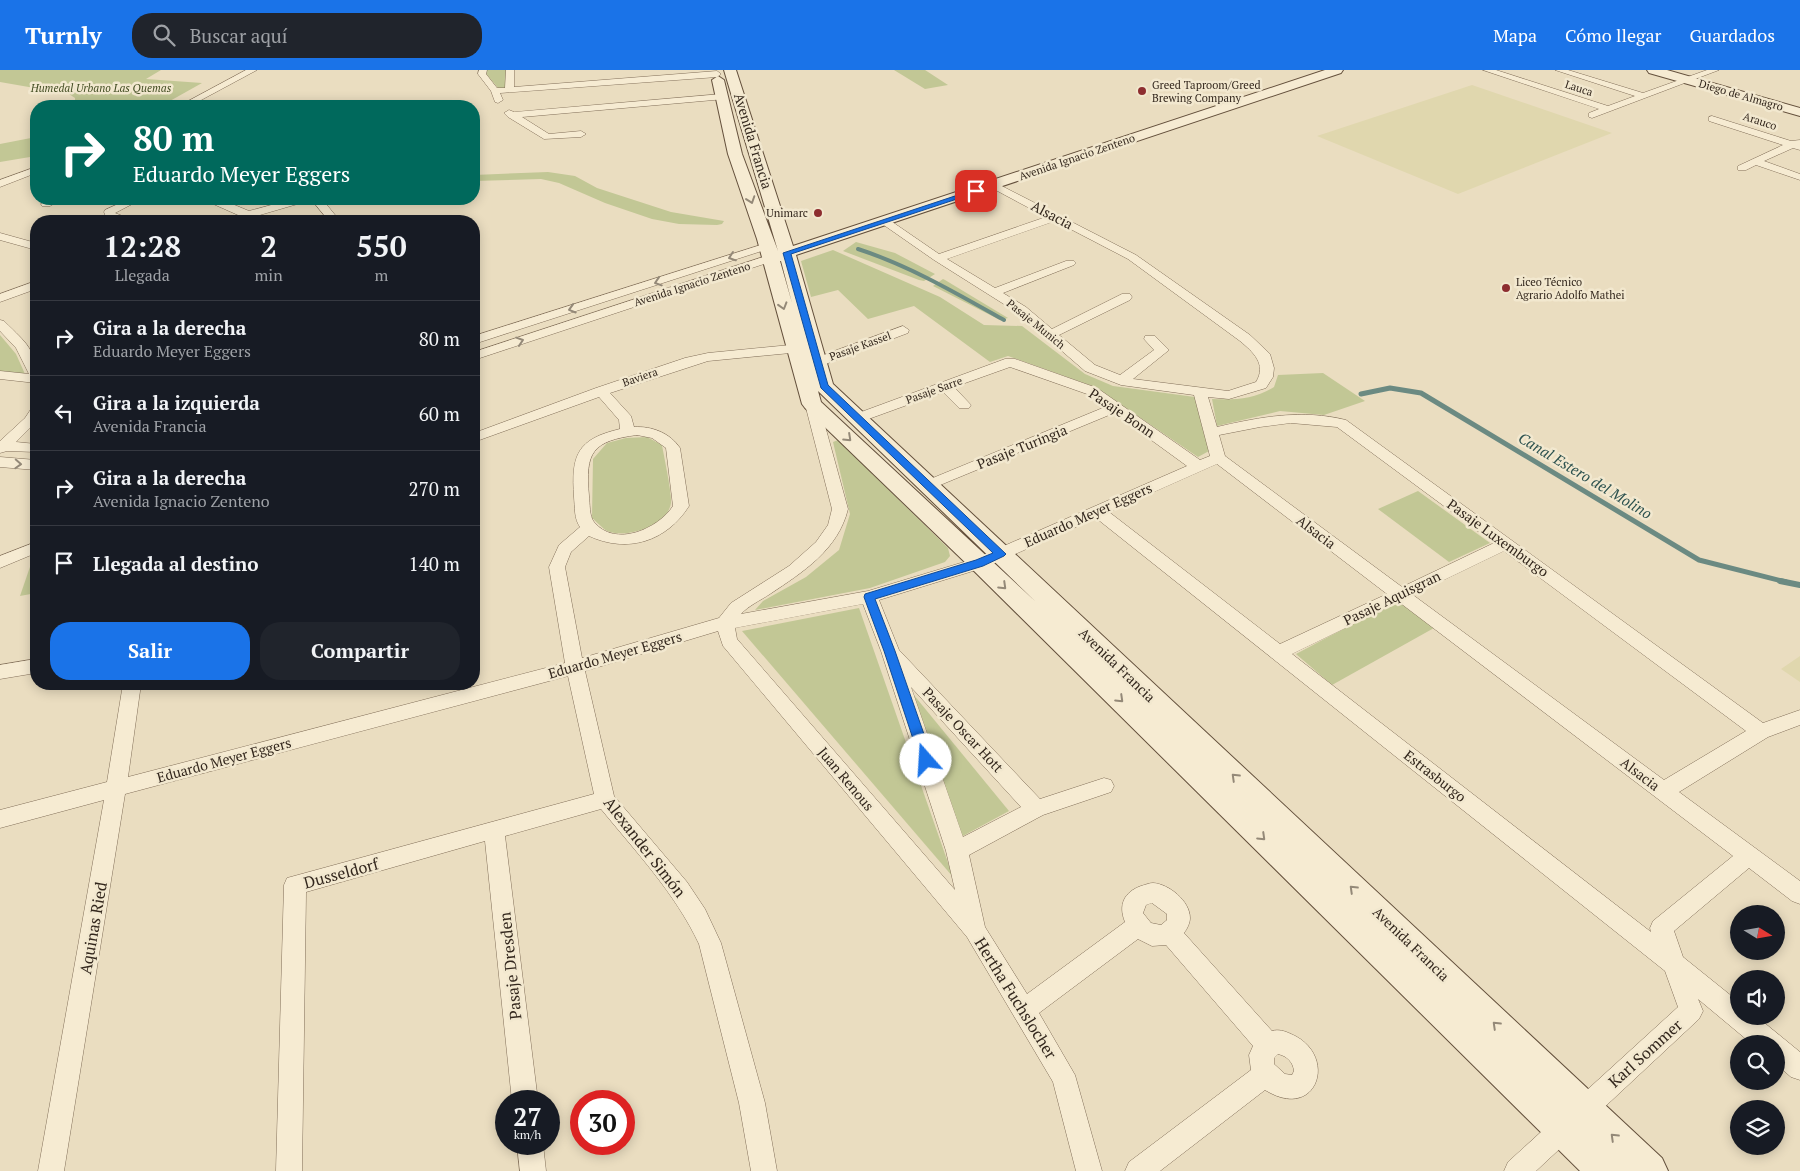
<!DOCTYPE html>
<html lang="es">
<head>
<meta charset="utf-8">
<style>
  :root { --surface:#171b24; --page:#20242c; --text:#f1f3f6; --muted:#9ea1a6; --line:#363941; --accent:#1a73e8 }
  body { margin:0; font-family:"PT Serif",serif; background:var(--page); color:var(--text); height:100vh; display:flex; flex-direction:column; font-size:19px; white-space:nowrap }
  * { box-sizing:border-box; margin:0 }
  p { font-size:16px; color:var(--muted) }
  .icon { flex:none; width:28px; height:28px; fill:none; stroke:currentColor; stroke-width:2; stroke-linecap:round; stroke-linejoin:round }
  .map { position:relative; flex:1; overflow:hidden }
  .side { position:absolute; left:30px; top:145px; width:450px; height:475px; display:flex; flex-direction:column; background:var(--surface); border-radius:20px; box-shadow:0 2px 12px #0003 }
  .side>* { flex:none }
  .hud { position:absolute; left:30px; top:30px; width:450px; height:105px; border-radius:20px; box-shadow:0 2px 12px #0003; background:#00695c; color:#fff; overflow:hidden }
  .needle { width:32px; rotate:101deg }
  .controls { position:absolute; left:1730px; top:835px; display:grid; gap:10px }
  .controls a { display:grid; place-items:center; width:55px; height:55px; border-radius:50%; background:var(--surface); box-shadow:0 2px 12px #0003; font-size:25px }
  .speed { position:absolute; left:495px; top:1020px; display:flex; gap:10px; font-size:25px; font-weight:700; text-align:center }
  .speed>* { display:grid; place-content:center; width:65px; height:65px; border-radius:50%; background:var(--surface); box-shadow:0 2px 12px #0003; line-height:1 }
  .speed small { font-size:12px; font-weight:400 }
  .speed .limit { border:8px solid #d22; background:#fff; color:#111 }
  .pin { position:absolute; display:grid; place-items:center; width:42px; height:42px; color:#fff; margin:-21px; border-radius:10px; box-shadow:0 2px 8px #0006 }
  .me { position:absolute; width:55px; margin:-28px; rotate:341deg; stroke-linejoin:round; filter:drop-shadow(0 0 4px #0008) }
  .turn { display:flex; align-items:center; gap:18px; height:105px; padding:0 20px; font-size:22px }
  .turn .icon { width:65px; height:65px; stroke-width:2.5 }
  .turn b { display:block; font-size:35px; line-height:42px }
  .eta { display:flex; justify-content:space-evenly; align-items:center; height:85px; text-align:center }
  .eta b { font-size:30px; font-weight:600; line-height:35px }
  .action { display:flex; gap:10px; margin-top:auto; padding:10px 20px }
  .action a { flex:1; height:58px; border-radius:20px; background:var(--accent); color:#fff; font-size:20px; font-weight:600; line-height:58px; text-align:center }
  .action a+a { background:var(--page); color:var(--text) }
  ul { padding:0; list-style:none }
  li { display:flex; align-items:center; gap:15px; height:75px; padding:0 20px; border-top:1px solid var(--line) }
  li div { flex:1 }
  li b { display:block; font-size:19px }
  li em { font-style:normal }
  header { display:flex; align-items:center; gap:30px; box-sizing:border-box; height:70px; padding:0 25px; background:var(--accent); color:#fff }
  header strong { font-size:24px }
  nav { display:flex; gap:28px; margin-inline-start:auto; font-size:18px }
  .search { width:350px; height:45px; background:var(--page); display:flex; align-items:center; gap:12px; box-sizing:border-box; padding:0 18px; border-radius:20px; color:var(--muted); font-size:19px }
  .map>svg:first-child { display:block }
  .farmland { fill:#e0d7ae }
  .green { fill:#c2c795 }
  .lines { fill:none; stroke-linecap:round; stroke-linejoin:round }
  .stream-far2 { stroke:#6b8a82; stroke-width:4 }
  .stream-far1 { stroke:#6b8a82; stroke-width:5 }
  .stream { stroke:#6b8a82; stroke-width:6 }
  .street-casing { stroke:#826f59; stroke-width:1 }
  .secondary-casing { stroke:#64503c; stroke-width:2 }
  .street { fill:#f6ebd2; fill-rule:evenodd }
  .secondary { fill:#f6ebd2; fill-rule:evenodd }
  .oneway { stroke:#948978 }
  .route { fill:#1a73e8; stroke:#114b97 }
  .poi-dot { fill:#8d2d2f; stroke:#f2e8cf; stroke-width:2 }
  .labels { text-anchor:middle; stroke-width:5; stroke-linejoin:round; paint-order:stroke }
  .far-poi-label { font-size:11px; fill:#33271d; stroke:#f2e8cf; text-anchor:start }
  .far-park-label { font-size:11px; font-style:italic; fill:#444e24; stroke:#f2e8cf }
  .far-street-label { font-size:11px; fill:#33271d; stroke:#f2e8cf }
  .street-label { font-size:14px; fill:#33271d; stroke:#f2e8cf }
  .water-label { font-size:15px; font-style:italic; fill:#2d524f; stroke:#f2e8cf }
  .near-street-label { font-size:16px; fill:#33271d; stroke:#f2e8cf }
</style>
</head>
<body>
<header>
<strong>Turnly</strong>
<div class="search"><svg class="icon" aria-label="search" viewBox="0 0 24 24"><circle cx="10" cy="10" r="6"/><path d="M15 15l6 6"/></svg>Buscar aquí</div>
<nav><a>Mapa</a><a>Cómo llegar</a><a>Guardados</a></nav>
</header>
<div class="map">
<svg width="1800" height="1101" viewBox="0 0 1800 1101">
  <rect width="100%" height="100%" fill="#eaddc0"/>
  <g class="farmland">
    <polygon points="1472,15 1612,63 1458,124 1317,66"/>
    <polygon points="1800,586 1800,612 1781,599"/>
  </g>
  <g class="green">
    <polygon points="0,0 161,0 146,9 202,13 161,36 75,36 75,28 69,24 0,12"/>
    <polygon points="487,0 506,0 506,19 499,19 486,4"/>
    <polygon points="894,0 925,0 948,15 925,19"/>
    <polygon points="36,67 36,86 0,92 0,74"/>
    <polygon points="548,102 575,106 597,118 671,142 724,151 722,154 717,155 679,154 652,149 605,133 559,113 541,109 474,111 474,105"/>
    <polygon points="856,172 895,183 935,204 924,211 919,210 843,181"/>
    <polygon points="833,180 940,227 984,255 1022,256 1085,304 1113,316 1195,327 1209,381 1198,387 1095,317 1008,286 990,292 914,236 868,249 838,220 811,227 801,191"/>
    <polygon points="943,209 945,210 1008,248 1000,250 933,216"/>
    <polygon points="0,265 16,284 25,304 0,301"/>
    <path d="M1323 303 1365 331 1324 345 1280 341 1217 356 1212 329C1236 330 1254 329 1274 317L1278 305Z"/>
    <path d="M647 367 662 375C664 387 672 423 671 433 668 456 626 469 607 461 602 458 596 451 592 448L593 389 607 373 626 368Z"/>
    <polygon points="838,370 948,478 950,486 945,492 870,518 755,540 763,531 806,507 839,480 850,444 833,372"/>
    <polygon points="1418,421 1490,473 1449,492 1378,439"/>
    <polygon points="36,488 36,523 20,526 32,491"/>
    <polygon points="1398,530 1434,558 1332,615 1296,584"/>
    <polygon points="859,538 953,807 742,561"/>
    <polygon points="913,624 1009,741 961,767"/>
  </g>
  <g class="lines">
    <path class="stream-far2" d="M858 179C910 196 956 223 1004 250"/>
    <polyline class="stream-far1" points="1361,324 1390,318 1421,323 1699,490 1786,512"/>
    <polyline class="stream" points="1780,511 1800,515"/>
    <defs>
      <g id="street">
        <polygon points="246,0 257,0 190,36 179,36"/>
        <polygon points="479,0 487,0 486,4 497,18 505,18 506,0 514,0 514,17 717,1 721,4 717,7 500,23 503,30 498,33 495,32 491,21 478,4"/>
        <polygon points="1483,0 1496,0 1608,36 1635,26 1555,0 1568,0 1643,23 1707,0 1719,0 1592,48 1589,47 1589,43 1599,39"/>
        <polygon points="722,24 725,25 725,29 522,47 549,64 581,61 586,64 581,67 544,69 508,47 504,43 509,40 514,42"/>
        <polygon points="1712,46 1791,71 1800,70 1800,80 1793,78 1764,91 1800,104 1800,110 1756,95 1746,100 1738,100 1738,96 1783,75 1709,51 1709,47"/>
        <polygon points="36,97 36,103 0,117 0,110"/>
        <path d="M994 112 1136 185 1250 265 1270 284 1274 298 1273 307 1266 318 1229 329 1208 327 1217 357C1260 347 1302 339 1346 350L1763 653 1800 640V655L1768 667 1679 722 1800 811V834L1792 831 1749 798 1674 861 1683 887 1739 932V946H1756L1800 982V1010L1791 1007 1776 994V974H1752L1698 929 1703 941 1699 949 1536 1101H1504L1508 1092 1678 937 1665 901 1096 448 986 497 879 530 899 580 1040 729 1104 708 1111 710 1114 716 1111 722 1043 745 969 785 985 857 1027 924 1125 852C1118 835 1124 822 1141 816 1145 815 1149 813 1153 813 1169 814 1190 831 1190 848 1190 853 1187 859 1184 863L1272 961C1278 959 1285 961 1291 964 1339 984 1318 1053 1265 1020L1160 1101H1125L1129 1092 1251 1000 1249 985 1253 976 1166 875 1152 876 1138 869 1039 943 1075 1005 1102 1101H1076L1053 1012 967 867 723 576 718 561 585 601 614 726 687 812 705 839 721 873 765 1033 777 1101H751L739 1033 699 874C675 823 636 782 601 739L505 766 538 1031H512L485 771 306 822 302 1101H276L284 815 287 808 594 724 568 606 125 724 64 1101H38L104 730 0 758V740L107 712 123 614H141L128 707 565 593 549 497 559 475 580 457C574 449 575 437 574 427 571 385 577 369 620 359L619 350 599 327 474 372V363L596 318 685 288 708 283 811 273 818 277 811 281 708 291 610 323 631 346 634 357C652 356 670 363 680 378L689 436C667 471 628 484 589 466L571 482 565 497 582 588 719 548 731 533 789 496 816 472 828 455 832 439 805 334 807 331 812 330 819 334 848 439C838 480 803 502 770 524 761 530 748 536 741 544L868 521 974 489 1187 396 1114 343 933 418H923L920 415 923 412 1105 337 1087 324 1010 297 954 317 971 335 969 338H959L943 322 863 351H853L851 348 853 345 1005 289H1015L1097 318 1200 390 1210 386 1194 325 1121 315 1085 301 1018 243 934 190 878 151 884 148 888 149 939 184 1046 147 990 117 989 115 990 113ZM1055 151 1128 189 1240 271C1253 282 1267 294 1256 312L1228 321 1133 309 1169 280 1155 266H1145L1144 269 1154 280 1120 305 1095 295 1059 265 1130 230 1132 227 1130 224H1122L1052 259 1026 237 1003 223 1074 195 1076 193 1074 191H1066L995 218 947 189ZM1291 353 1337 357 1494 473 1402 517 1225 386 1219 365 1260 357ZM637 365 652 368 666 378 673 436C658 459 615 478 594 452 589 446 590 433 589 426 585 382 592 371 637 365ZM1217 394 1387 524 1280 574 1109 442ZM1504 481 1746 661 1664 710 1413 525ZM1399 532 1733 786 1653 851 1650 858 1651 862 1292 584ZM863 534 881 581 946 781 955 820 737 569 735 558ZM911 617 1021 737 963 767ZM1152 833 1167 844V850L1161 855 1151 853 1143 843 1146 835ZM1278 984C1287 986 1293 992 1294 1001L1292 1005 1285 1004 1274 994V988Z"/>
        <polygon points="49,129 62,129 50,136 42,136 41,134"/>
        <polygon points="129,129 142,129 115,143 130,149 131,151 117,151 106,147 104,142 105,140"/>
        <polygon points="211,129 227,129 225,131 249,141 293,129 301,129 302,131 301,133 239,151 223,151 224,149 238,145 211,133 210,131"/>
        <polygon points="311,129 322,129 340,151 329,151"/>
        <polygon points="0,163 36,173 36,180 0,170"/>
        <polygon points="767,173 773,176 771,178 474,274 474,266"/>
        <polygon points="769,185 773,187 775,189 773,191 474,290 474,282"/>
        <polygon points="36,211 36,219 0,232 0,224"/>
        <path d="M0 250 4 251C28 275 36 278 36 313L0 309V301L29 304 16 278 0 261Z"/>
        <polygon points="903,256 909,260 908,263 823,295 818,296 811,292 813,289"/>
        <polygon points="36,338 36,352 16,372 36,374 36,382 7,381 0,383 0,371 25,348 31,339"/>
        <polygon points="0,387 36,390 36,400 0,397"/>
        <polygon points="36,472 36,483 0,498 0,486"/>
        <polygon points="36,589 36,603 0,609 0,595"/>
        <polygon points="517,1074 543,1074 546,1101 520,1101"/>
      </g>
      <g id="secondary">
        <path d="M724 0H736L793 176 1325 0H1343L1341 3 796 185 833 314 1662 1088 1668 1101H1580L972 499 805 338 802 334 757 169 728 84 712 10 718 6 724 10 742 84 778 181ZM780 191H781L792 233ZM818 321 1036 532 821 332Z"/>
        <polygon points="1647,0 1667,0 1800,38 1800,46 1649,3"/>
      </g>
    </defs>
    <use href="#street" class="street-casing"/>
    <use href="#secondary" class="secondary-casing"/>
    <use href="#street" class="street"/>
    <use href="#secondary" class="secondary"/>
  </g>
  <defs><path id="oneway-chevron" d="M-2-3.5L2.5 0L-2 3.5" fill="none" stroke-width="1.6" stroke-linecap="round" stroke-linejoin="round" transform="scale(1.25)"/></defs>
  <g class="oneway">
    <use href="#oneway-chevron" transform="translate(751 130) rotate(71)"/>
    <use href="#oneway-chevron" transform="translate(732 187) rotate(161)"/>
    <use href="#oneway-chevron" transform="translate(658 212) rotate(162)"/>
    <use href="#oneway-chevron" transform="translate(783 236) rotate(73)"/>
    <use href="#oneway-chevron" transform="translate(572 239) rotate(163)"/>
    <use href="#oneway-chevron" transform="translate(520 271) rotate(-18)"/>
    <use href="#oneway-chevron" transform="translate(848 368) rotate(43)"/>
    <use href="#oneway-chevron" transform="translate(18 394) rotate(3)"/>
    <use href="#oneway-chevron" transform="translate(1003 516) rotate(44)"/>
    <use href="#oneway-chevron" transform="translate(1120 629) rotate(44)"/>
    <use href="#oneway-chevron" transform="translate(1235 707) rotate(-136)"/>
    <use href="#oneway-chevron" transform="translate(1262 767) rotate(44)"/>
    <use href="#oneway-chevron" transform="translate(1353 819) rotate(-136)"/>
    <use href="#oneway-chevron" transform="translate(1496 955) rotate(-136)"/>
    <use href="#oneway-chevron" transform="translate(1614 1067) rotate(-136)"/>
  </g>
  <polygon class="route" points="976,119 979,121 978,122 791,184 828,315 1006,484 1004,486 983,496 875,529 895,581 933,690 931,694 926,695 922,694 920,690 884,581 864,527 865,524 976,490 993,483 821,318 783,183"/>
  <g class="poi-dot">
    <circle cx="1142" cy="21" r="5"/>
    <circle cx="818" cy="143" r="5"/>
    <circle cx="1506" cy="218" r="5"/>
  </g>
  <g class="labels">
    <g class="far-poi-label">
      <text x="1152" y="19">Greed Taproom/Greed<tspan x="1152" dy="13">Brewing Company</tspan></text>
      <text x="808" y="147" text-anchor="end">Unimarc</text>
      <text x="1516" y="216">Liceo Técnico<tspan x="1516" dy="13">Agrario Adolfo Mathei</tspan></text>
    </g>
    <g class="far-park-label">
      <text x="101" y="22">Humedal Urbano Las Quemas</text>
    </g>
    <g class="far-street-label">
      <text transform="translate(1579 18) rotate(18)" y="4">Lauca</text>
      <text transform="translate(1741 25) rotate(16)" y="4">Diego de Almagro</text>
      <text transform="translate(1760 51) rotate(18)" y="4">Arauco</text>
      <text transform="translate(1077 87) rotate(-19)" y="4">Avenida Ignacio Zenteno</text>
      <text transform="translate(692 214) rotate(-18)" y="4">Avenida Ignacio Zenteno</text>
      <text transform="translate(1036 254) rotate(39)" y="4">Pasaje Munich</text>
      <text transform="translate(860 276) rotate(-20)" y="4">Pasaje Kassel</text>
      <text transform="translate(640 307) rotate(-19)" y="4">Baviera</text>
      <text transform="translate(934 320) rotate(-20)" y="4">Pasaje Sarre</text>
    </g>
    <g class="street-label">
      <text transform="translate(753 71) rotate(73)" y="5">Avenida Francia</text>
      <text transform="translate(1052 145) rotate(28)" y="5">Alsacia</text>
      <text transform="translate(1122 343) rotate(34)" y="5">Pasaje Bonn</text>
      <text transform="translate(1022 377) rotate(-22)" y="5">Pasaje Turingia</text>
      <text transform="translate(1088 445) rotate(-24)" y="5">Eduardo Meyer Eggers</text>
      <text transform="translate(1316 462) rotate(37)" y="5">Alsacia</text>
      <text transform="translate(1498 468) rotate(36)" y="5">Pasaje Luxemburgo</text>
      <text transform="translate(1392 528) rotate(-26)" y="5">Pasaje Aquisgran</text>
      <text transform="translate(615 585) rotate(-16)" y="5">Eduardo Meyer Eggers</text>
      <text transform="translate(1117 595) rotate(44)" y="5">Avenida Francia</text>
      <text transform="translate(963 660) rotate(47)" y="5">Pasaje Oscar Hott</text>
      <text transform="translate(224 690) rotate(-15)" y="5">Eduardo Meyer Eggers</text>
      <text transform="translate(1640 704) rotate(37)" y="5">Alsacia</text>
      <text transform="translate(1435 706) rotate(38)" y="5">Estrasburgo</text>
      <text transform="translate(846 709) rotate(50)" y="5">Juan Renous</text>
      <text transform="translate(1411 874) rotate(44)" y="5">Avenida Francia</text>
    </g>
    <g class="water-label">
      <text transform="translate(1585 406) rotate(31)" y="5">Canal Estero del Molino</text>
    </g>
    <g class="near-street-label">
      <text transform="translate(645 777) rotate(52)" y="6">Alexander Simón</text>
      <text transform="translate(341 803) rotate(-15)" y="6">Dusseldorf</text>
      <text transform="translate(93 858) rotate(-80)" y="6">Aquinas Ried</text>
      <text transform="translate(510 896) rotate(-96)" y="6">Pasaje Dresden</text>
      <text transform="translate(1016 928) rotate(58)" y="6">Hertha Fuchslocher</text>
      <text transform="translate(1645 983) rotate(-42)" y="6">Karl Sommer</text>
    </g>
  </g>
</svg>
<div class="controls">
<a><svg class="needle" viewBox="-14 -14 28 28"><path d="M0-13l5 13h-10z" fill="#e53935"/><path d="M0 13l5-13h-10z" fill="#9ea1a6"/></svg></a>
<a><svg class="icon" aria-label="sound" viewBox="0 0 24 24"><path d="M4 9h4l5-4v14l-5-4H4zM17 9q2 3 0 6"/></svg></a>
<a><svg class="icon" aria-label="search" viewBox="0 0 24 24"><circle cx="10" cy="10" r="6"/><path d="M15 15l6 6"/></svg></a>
<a><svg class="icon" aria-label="layers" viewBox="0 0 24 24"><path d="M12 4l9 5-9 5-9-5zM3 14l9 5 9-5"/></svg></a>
</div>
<div class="speed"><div>27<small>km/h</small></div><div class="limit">30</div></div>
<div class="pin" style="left:976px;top:121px;background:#d93025"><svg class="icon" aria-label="arrive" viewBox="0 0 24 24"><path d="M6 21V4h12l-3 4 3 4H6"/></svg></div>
<svg class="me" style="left:926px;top:690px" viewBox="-20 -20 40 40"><circle r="19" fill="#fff"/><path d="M0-13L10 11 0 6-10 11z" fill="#1a73e8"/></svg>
<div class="hud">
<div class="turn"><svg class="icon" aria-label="right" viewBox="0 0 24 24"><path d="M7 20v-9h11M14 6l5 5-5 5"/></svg><div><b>80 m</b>Eduardo Meyer Eggers</div></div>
</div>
<section class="side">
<div class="eta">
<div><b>12:28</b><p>Llegada</p></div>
<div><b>2</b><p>min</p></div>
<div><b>550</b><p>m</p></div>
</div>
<ul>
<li><svg class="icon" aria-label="right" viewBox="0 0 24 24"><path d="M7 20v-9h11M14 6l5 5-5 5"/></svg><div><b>Gira a la derecha</b><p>Eduardo Meyer Eggers</p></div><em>80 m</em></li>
<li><svg class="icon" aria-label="left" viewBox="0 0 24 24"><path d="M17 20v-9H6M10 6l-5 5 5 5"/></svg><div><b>Gira a la izquierda</b><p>Avenida Francia</p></div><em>60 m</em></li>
<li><svg class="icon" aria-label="right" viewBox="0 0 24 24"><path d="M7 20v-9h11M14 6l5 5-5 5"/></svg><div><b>Gira a la derecha</b><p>Avenida Ignacio Zenteno</p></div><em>270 m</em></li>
<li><svg class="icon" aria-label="arrive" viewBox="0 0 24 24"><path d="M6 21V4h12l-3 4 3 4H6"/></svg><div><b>Llegada al destino</b></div><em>140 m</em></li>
</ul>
<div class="action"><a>Salir</a><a>Compartir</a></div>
</section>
</div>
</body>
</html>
